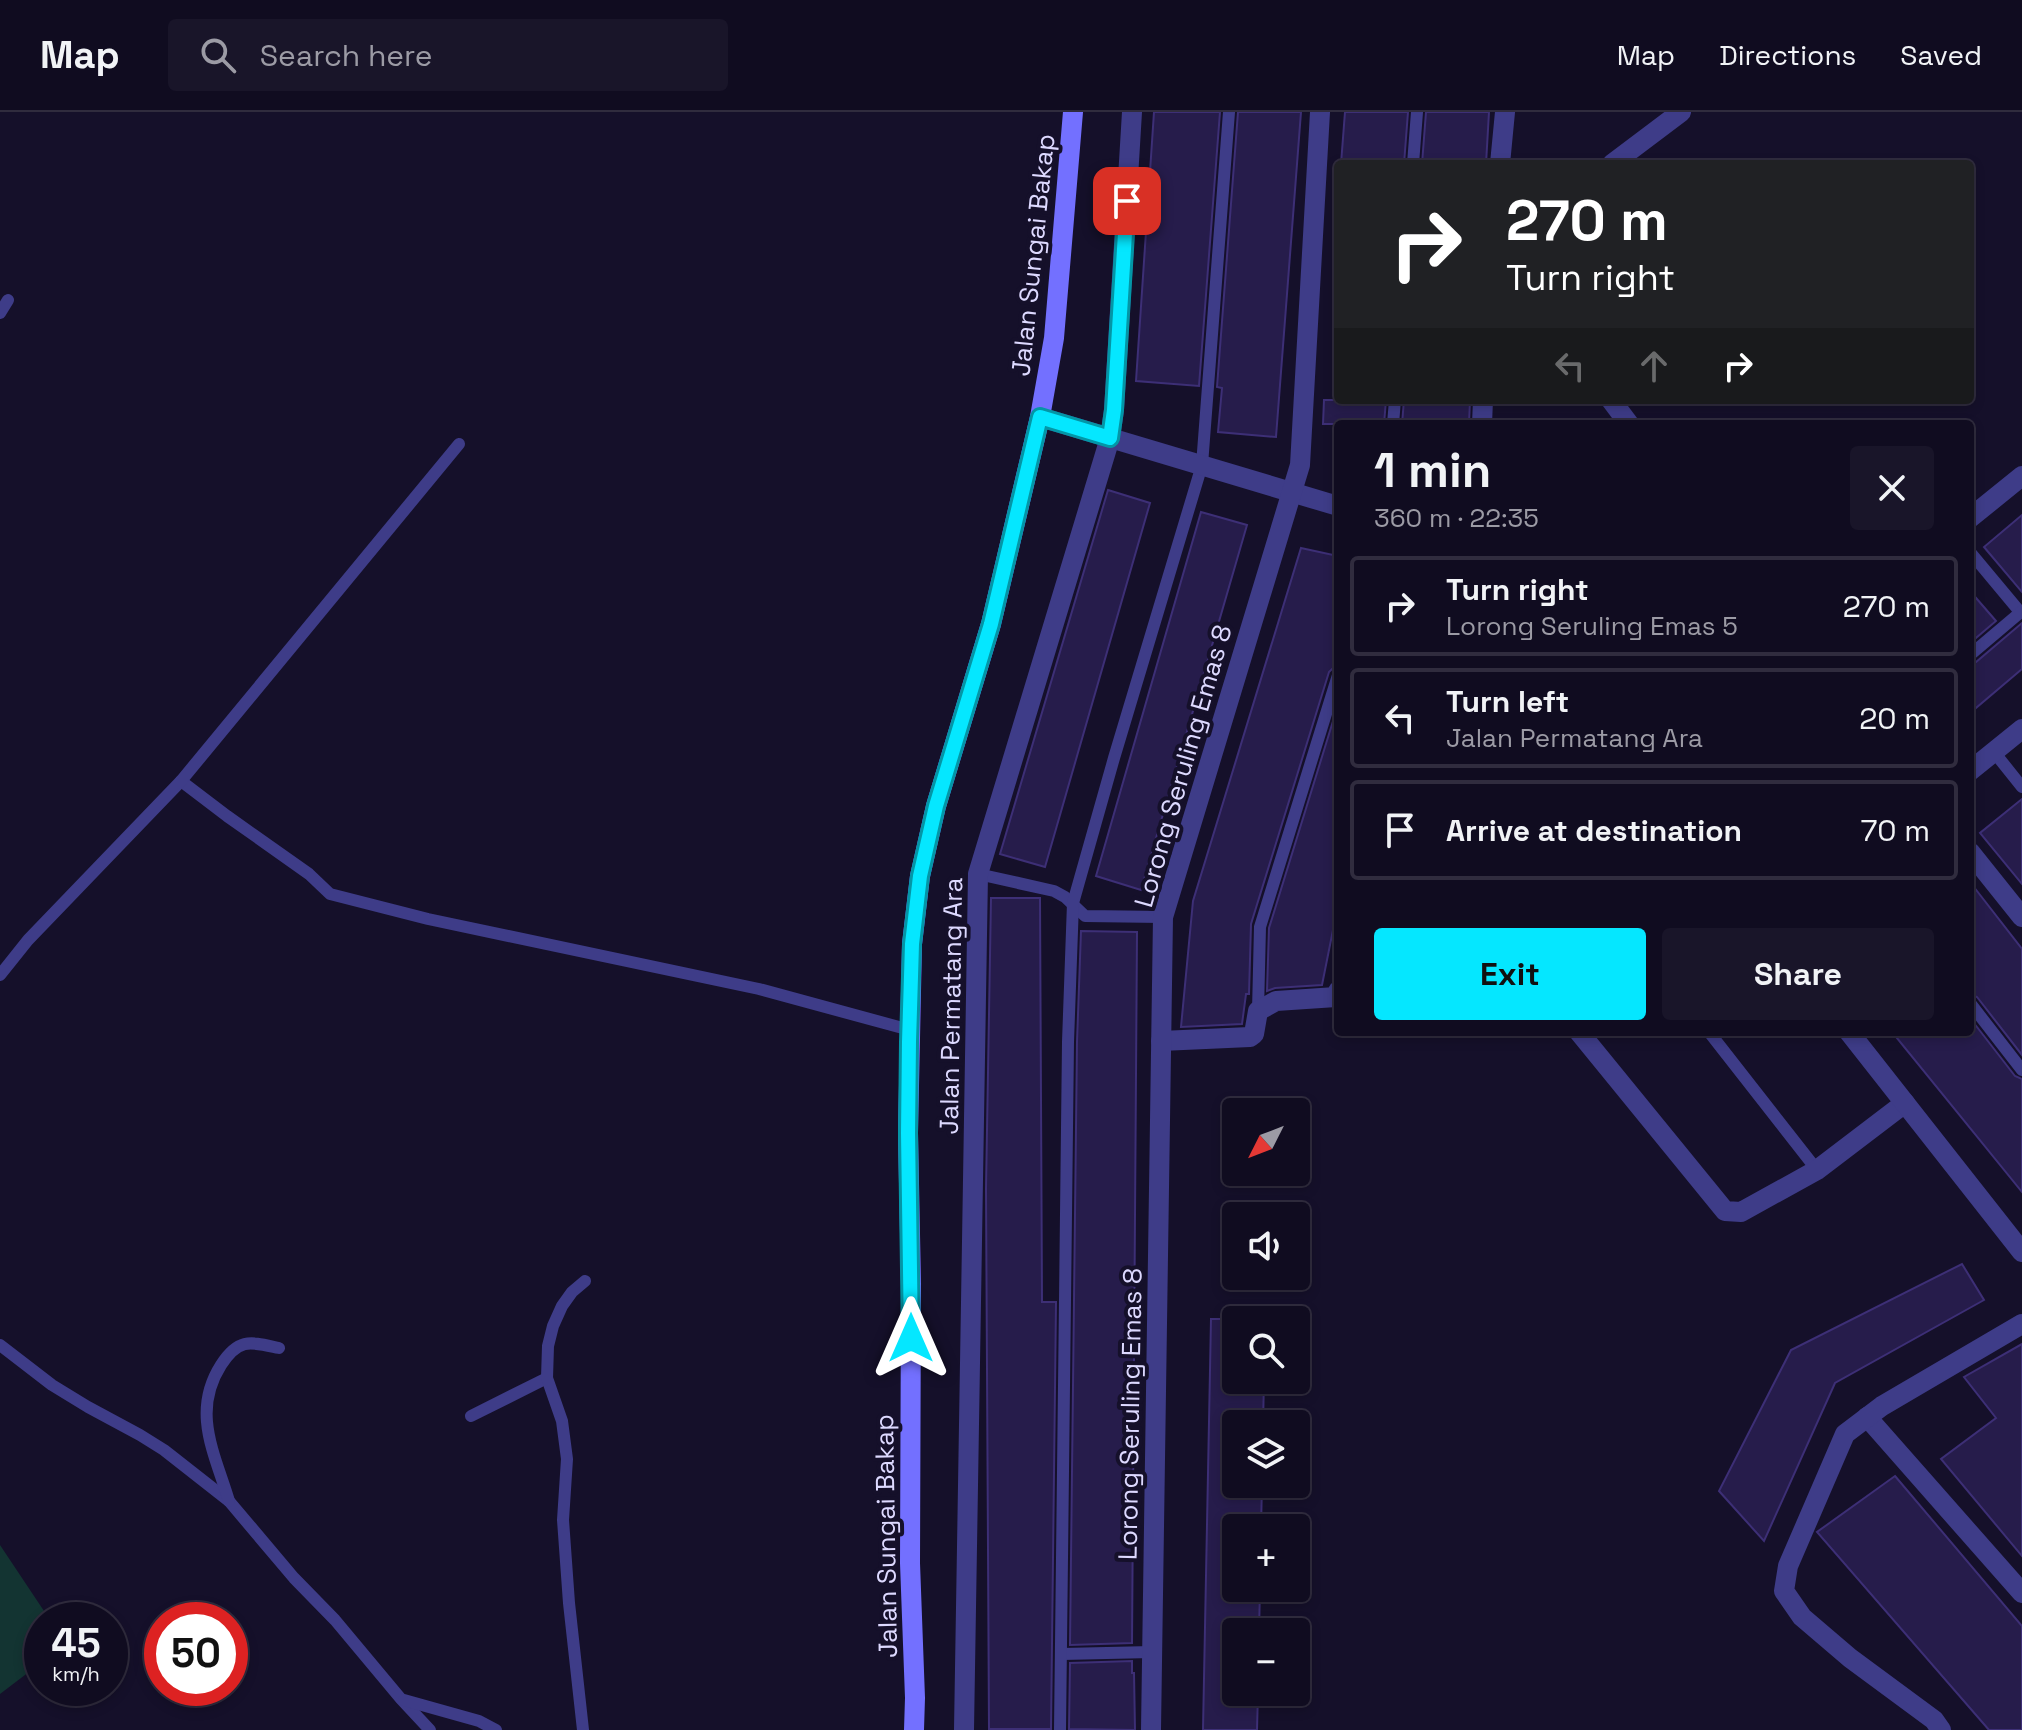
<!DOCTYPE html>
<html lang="en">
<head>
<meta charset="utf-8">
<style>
  :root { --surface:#100c20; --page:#191529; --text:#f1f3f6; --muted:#9c9ba5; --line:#302c3e; --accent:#05e7ff }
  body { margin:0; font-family:"Space Grotesk",sans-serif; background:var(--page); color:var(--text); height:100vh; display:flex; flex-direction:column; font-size:30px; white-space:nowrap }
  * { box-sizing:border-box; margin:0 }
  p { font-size:26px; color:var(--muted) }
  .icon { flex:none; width:44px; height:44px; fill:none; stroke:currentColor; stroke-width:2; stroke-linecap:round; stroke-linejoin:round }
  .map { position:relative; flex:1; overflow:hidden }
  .panel { position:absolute; left:1334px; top:308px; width:640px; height:616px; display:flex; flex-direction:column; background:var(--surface); border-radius:8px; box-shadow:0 4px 12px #0003,0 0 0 2px var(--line) }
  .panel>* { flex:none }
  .hud { position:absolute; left:1334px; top:48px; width:640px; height:244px; border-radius:8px; box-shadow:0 4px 12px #0003,0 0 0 2px var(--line); background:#202124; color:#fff; overflow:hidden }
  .needle { width:52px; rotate:228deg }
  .controls { position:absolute; left:1222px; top:986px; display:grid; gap:16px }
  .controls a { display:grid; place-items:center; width:88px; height:88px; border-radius:8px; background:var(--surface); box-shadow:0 4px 12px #0003,0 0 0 2px var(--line); font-size:40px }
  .speed { position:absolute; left:24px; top:1490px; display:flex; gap:16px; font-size:40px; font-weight:700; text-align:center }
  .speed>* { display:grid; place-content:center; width:104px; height:104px; border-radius:50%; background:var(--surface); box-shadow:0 4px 12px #0003,0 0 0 2px var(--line); line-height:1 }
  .speed small { font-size:20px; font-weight:400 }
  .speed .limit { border:12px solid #d22; background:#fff; color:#111 }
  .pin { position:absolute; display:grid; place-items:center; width:68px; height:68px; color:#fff; margin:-34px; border-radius:16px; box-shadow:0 4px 12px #0006 }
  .me { position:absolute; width:88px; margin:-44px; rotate:0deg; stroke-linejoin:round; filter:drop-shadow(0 0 6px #0008) }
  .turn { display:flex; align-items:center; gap:28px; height:168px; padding:0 40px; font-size:36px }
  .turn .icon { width:104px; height:104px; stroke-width:2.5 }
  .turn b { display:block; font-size:56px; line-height:68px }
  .lanes { display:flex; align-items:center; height:76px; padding:0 40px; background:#0003; justify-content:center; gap:40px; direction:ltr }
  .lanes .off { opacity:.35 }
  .round { display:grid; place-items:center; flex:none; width:84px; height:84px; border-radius:8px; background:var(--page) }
  .headline { display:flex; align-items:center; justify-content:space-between; height:136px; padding:0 40px }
  h1 { font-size:48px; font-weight:600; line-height:60px }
  .action { display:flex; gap:16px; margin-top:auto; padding:16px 40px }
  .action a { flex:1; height:92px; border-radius:8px; background:var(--accent); color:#111; font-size:32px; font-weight:600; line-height:92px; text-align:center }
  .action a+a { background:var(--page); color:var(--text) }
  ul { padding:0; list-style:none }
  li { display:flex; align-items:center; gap:24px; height:100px; margin:0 16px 12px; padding:0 24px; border:4px solid var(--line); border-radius:8px }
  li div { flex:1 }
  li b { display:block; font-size:30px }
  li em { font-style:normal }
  header { display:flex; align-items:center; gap:48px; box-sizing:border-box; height:112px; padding:0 40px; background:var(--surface); border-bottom:2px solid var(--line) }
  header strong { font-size:38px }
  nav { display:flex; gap:44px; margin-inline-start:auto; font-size:28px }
  .search { width:560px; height:72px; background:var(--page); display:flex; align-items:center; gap:20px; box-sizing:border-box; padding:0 28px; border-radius:8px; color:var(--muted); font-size:30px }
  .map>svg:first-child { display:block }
  .green { fill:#133432 }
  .building { fill:#261c4b; stroke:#3d2f76; stroke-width:2 }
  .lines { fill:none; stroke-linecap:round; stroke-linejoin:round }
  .lane { stroke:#3e3c88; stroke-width:12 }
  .street { stroke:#3e3c88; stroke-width:20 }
  .secondary { stroke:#7370ff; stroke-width:20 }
  .route-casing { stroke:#0396a6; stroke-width:20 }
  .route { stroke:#05e7ff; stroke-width:14 }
  .labels { text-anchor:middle; stroke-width:8; stroke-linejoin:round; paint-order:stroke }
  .street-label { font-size:26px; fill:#ddd9ff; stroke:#15102a }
</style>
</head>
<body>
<header>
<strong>Map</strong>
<div class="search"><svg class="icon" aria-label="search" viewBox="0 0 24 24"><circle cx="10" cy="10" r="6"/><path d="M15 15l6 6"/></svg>Search here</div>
<nav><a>Map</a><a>Directions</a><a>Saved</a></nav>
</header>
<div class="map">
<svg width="2022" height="1618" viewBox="0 0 2022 1618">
  <rect width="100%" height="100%" fill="#15102a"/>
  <polygon class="green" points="0,1433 50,1508 42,1508 42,1550 0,1582"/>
  <g class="building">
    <polygon points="1154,0 1220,0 1199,274 1136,269"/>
    <polygon points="1238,0 1301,0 1276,325 1218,320 1222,276 1217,275"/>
    <polygon points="1345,0 1408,0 1404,52 1341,52"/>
    <polygon points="1426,0 1489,0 1486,52 1422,52"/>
    <polygon points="1324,288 1386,288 1384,312 1323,312"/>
    <polygon points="1404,288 1470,288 1469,312 1402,312"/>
    <polygon points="1108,378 1150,391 1045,755 1000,742"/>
    <polygon points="1201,400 1247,413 1141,778 1096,764"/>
    <polygon points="2022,403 2022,480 1984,435"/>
    <polygon points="1301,436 1338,444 1338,554 1333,556 1329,560 1251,812 1249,882 1246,882 1242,912 1181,915 1193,789"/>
    <polygon points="1970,479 1996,509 1970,531"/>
    <polygon points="2022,511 2022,557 1970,601 1970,552 1976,550"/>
    <polygon points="1338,593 1338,793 1322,873 1275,876 1267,879 1269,816"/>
    <polygon points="2022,687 2022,772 1980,721"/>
    <polygon points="1970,770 2022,837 2022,943 1977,885 1970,882"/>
    <polygon points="991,786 1040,786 1042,1190 1056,1190 1051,1617 989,1617 986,1077"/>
    <polygon points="1081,819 1137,820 1132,1531 1070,1533 1077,930"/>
    <polygon points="1970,906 2015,964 2022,967 2022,1080 1892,920 1970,920"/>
    <polygon points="1962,1152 1984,1188 1835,1271 1764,1429 1719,1379 1791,1238"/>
    <polygon points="1211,1207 1236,1207 1236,1268 1264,1268 1263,1312 1236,1312 1236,1372 1262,1372 1261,1416 1236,1416 1236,1476 1260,1476 1259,1520 1236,1520 1236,1580 1258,1580 1257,1618 1203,1618"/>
    <polygon points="2022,1232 2022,1444 1941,1347 1996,1306 1964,1265"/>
    <polygon points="1895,1364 2022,1514 2022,1618 1989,1618 1817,1420"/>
    <polygon points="1132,1549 1132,1561 1134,1561 1135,1618 1069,1617 1070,1551"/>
  </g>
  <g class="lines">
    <g class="lane">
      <polyline points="1413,52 1417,0"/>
      <polyline points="0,201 8,188"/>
      <polyline points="1393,312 1395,288"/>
      <polyline points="1970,440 2020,500"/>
      <polyline points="1970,543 2022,499"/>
      <polyline points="1994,640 2022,675"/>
      <polyline points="181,669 227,704 309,762 330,782 428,807 759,877 910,918"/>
      <polyline points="978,762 1054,779 1065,785 1085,804 1163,805"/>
      <polyline points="0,863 28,828 181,669 459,332"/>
      <polyline points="1970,891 2022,958"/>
      <polyline points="1258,899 1260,815 1338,563"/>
      <polyline points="1709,920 1817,1058"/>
      <polyline points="0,1233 52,1273 88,1295 140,1323 164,1338 229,1389 294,1466 335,1508 401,1587 430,1618"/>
      <polyline points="471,1304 547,1266"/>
      <path d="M229 1389C215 1342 191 1300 221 1253 239 1225 251 1230 279 1236"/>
      <polyline points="1062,1542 1152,1540"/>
      <polyline points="404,1588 479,1609 496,1618"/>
      <polyline points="583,1618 569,1491 563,1408 567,1347 562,1309 547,1266 548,1234 553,1214 562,1194 572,1180 585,1169"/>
      <polyline points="1060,1618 1068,930 1073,791 1114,646 1202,353 1229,0"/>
    </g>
    <g class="street">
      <polyline points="1500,52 1505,0"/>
      <polyline points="1612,52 1681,0"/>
      <polyline points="1611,288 1629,312"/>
      <polyline points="1040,305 1338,394"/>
      <polyline points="1482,312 1483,288"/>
      <polyline points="1970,406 2022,364"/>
      <polyline points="1970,659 2022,617"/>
      <polyline points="1970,740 2022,805"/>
      <polyline points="1579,920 1725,1099 1741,1100 1817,1058 1905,991"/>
      <polyline points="1849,920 2022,1140"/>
      <polyline points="1161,929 1250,925 1254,922 1258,899 1276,889 1336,885 1338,879"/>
      <polyline points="1867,1305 2022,1481"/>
      <polyline points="964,1618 978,762 1110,326 1114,298 1132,0"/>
      <polyline points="1151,1618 1163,805 1300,353 1320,0"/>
      <polyline points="1941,1618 1934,1608 1850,1546 1802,1505 1784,1479 1788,1454 1845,1322 1882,1294 2022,1212"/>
    </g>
    <polyline class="secondary" points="914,1618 915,1586 910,1451 911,1172 908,1021 912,832 920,764 936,694 991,512 1040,305 1054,226 1073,0"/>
  </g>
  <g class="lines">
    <defs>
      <polyline id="route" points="911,1226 908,1021 909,930 912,832 920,764 936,694 991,512 1040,305 1110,326 1114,298 1127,89"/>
    </defs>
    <use href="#route" class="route-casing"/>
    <use href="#route" class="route"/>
  </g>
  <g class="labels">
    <g class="street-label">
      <text transform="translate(1033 143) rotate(-84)" y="9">Jalan Sungai Bakap</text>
      <text transform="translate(1183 654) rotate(-74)" y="9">Lorong Seruling Emas 8</text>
      <text transform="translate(951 894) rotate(-89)" y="9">Jalan Permatang Ara</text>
      <text transform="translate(1130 1302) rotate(-89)" y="9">Lorong Seruling Emas 8</text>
      <text transform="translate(886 1424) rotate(-91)" y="9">Jalan Sungai Bakap</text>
    </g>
  </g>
</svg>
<div class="controls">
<a><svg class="needle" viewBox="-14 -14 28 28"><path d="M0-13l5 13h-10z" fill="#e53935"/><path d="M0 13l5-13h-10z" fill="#9c9ba5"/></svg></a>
<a><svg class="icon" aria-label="sound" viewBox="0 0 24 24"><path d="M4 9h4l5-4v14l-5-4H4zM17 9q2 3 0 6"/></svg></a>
<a><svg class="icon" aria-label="search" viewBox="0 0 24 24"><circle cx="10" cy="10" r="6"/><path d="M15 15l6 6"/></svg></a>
<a><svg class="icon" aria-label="layers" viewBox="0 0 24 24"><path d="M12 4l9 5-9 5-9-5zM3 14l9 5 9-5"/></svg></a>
<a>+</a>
<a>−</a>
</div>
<div class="speed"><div>45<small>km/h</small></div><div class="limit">50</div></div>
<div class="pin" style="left:1127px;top:89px;background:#d93025"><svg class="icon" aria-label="arrive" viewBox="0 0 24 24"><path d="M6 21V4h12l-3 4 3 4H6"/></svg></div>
<svg class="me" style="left:911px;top:1226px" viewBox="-20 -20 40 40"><path d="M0-17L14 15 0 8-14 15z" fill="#05e7ff" stroke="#fff" stroke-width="4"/></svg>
<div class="hud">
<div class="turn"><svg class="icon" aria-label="right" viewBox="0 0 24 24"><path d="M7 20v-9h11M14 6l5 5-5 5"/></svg><div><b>270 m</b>Turn right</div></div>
<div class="lanes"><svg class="icon off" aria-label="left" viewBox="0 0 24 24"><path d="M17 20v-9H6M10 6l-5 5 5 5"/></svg><svg class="icon off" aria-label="ahead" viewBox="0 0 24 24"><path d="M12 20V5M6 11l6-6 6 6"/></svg><svg class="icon" aria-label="right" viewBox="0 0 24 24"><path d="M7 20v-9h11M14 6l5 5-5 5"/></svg></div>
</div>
<section class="panel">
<div class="headline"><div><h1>1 min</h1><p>360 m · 22:35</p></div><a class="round"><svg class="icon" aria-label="close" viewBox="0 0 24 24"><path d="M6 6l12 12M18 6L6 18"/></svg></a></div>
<ul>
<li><svg class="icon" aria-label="right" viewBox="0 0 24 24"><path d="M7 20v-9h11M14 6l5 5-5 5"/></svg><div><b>Turn right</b><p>Lorong Seruling Emas 5</p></div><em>270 m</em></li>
<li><svg class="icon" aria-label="left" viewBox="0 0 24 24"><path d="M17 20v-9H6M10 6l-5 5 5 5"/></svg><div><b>Turn left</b><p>Jalan Permatang Ara</p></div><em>20 m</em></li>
<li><svg class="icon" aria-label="arrive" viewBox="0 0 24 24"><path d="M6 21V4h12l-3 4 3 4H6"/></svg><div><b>Arrive at destination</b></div><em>70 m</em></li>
</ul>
<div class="action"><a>Exit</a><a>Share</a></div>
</section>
</div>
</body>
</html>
